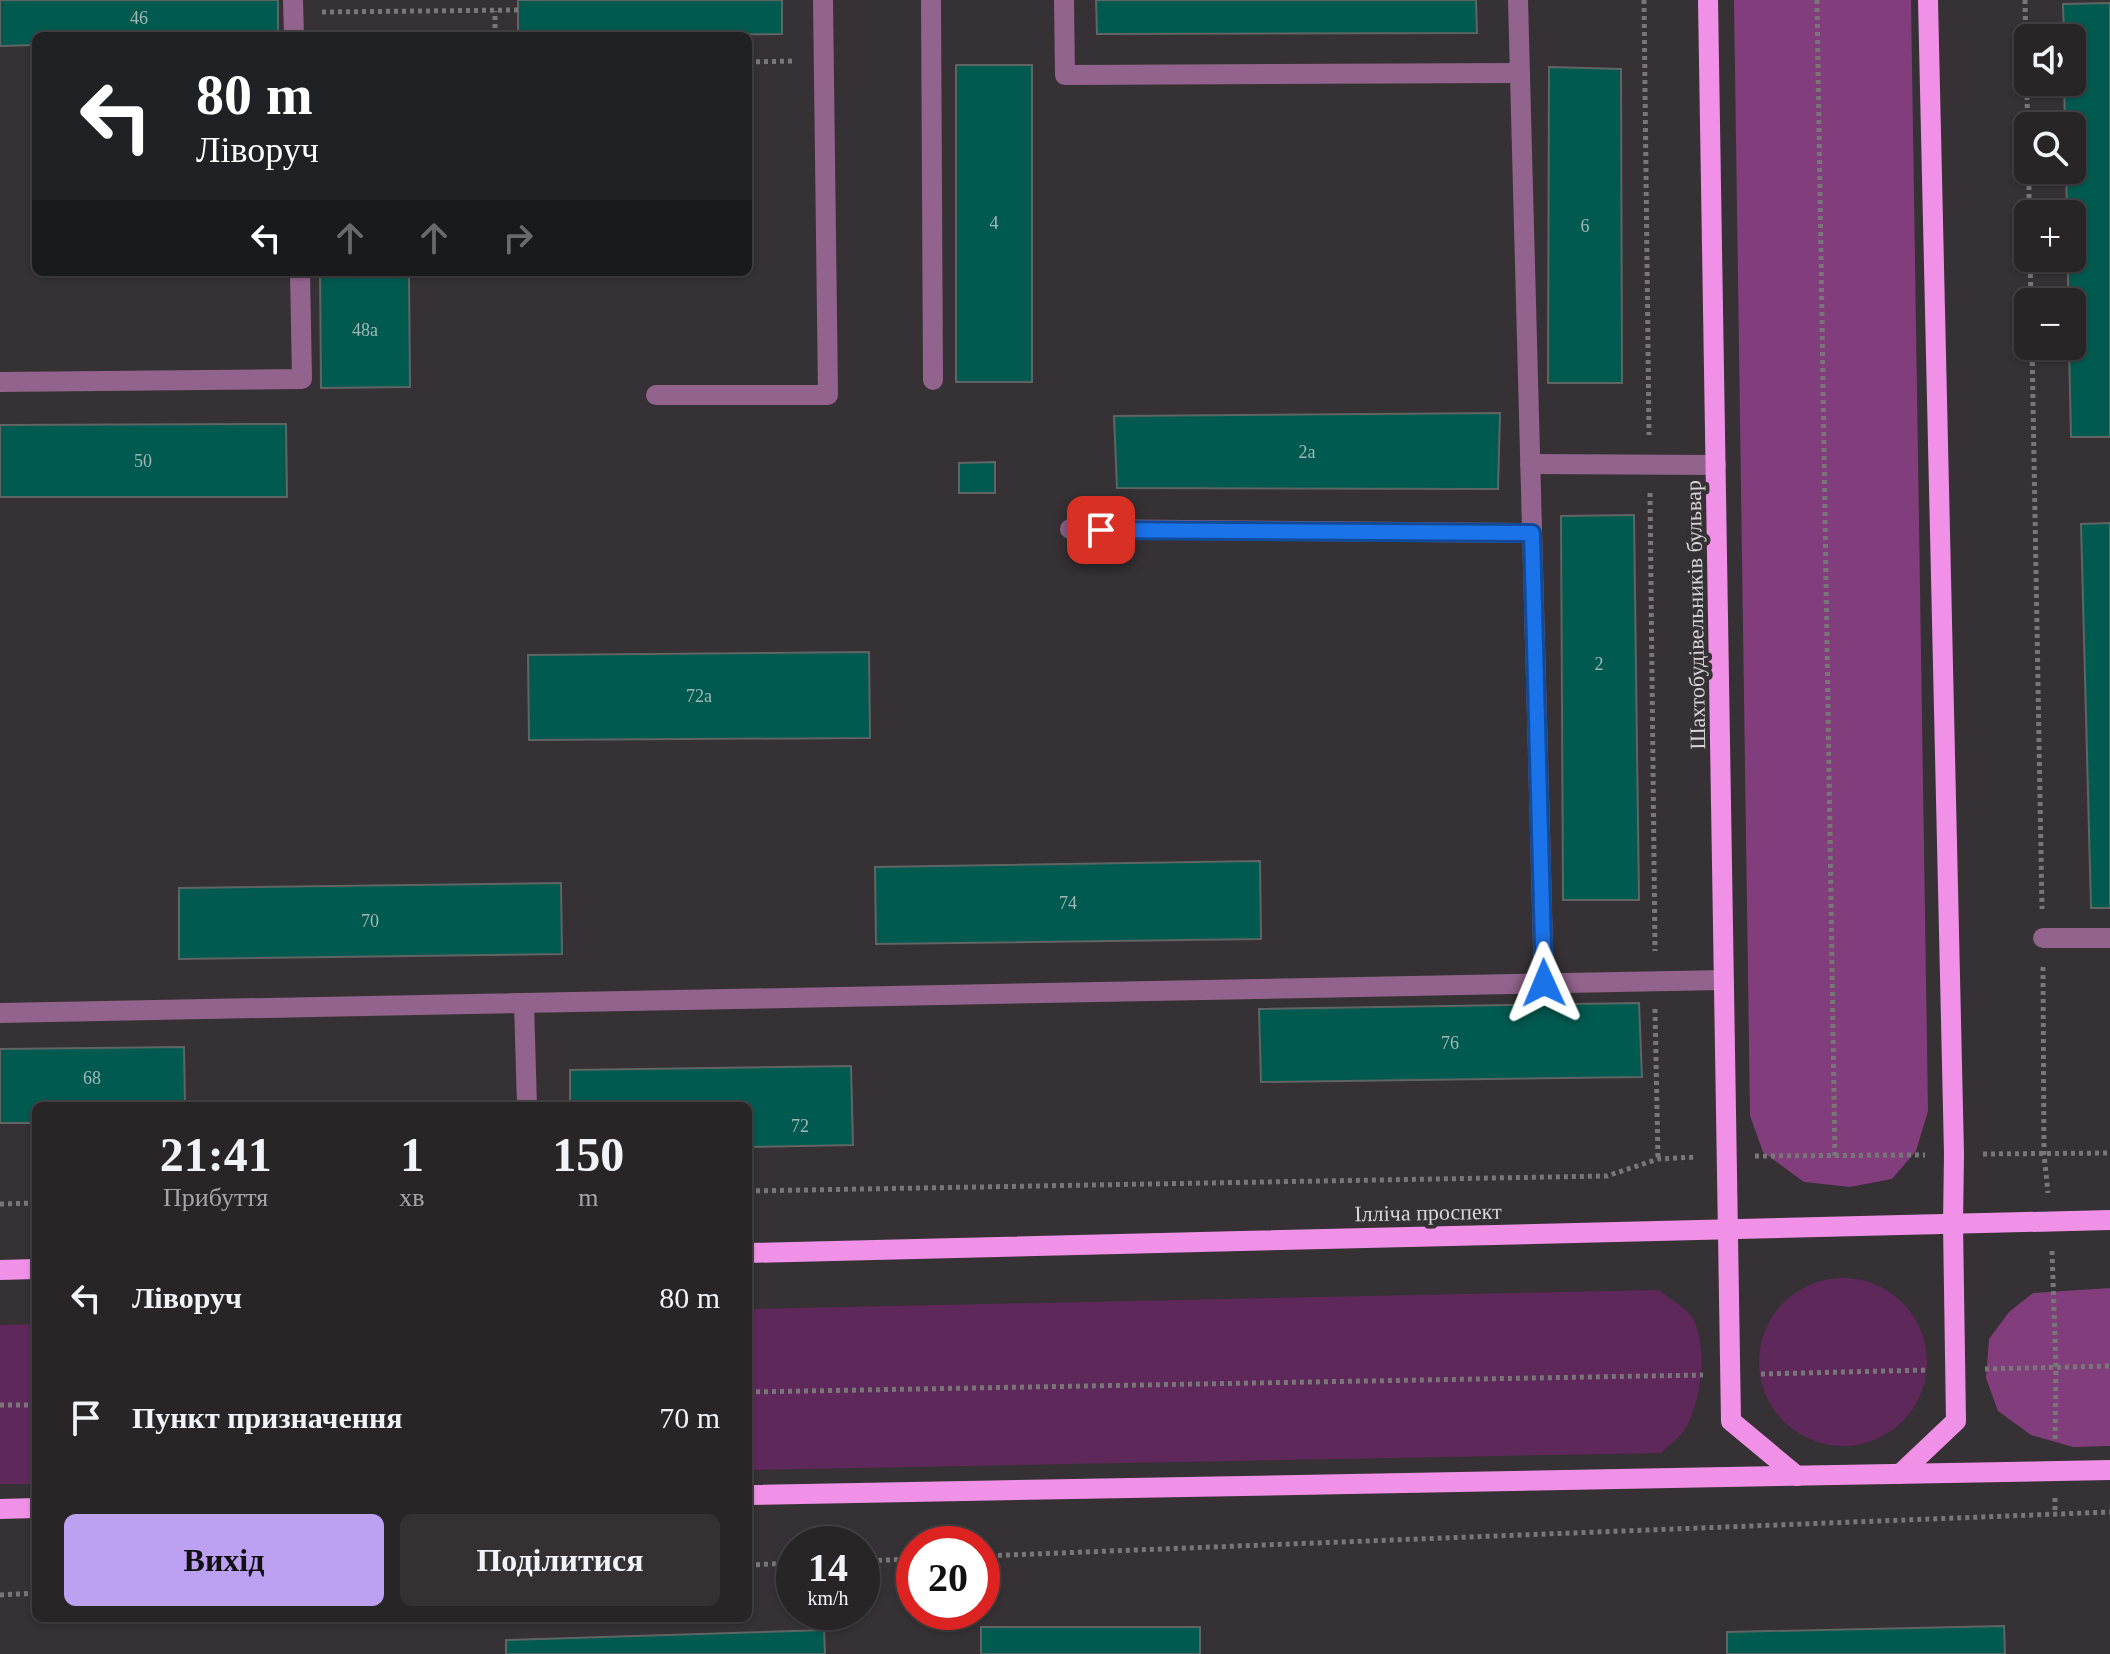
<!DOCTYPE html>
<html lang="uk">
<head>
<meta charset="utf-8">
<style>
  :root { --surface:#282527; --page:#343133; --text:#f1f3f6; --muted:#a5a5a7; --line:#444244; --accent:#bca0f2 }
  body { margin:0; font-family:Georgia,serif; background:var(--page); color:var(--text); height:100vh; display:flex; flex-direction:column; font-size:30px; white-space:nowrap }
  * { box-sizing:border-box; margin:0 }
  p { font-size:26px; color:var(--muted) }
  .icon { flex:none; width:44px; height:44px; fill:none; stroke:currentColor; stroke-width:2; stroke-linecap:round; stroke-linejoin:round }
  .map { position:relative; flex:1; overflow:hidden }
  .sheet { position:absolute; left:32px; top:1102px; width:720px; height:520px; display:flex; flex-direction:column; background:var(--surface); border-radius:12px; box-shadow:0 2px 6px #0004,0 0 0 2px var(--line) }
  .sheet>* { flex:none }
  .banner { position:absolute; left:32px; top:32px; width:720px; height:244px; border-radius:12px; box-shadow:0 2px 6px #0004,0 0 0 2px var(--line); background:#202124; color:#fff; overflow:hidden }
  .tools { position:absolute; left:2014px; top:24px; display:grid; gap:16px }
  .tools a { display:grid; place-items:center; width:72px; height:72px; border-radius:12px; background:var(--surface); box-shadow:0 2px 6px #0004,0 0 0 2px var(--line); font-size:40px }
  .speed { position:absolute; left:776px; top:1526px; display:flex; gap:16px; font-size:40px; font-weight:700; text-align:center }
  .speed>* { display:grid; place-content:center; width:104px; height:104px; border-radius:50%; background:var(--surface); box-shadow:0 2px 6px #0004,0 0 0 2px var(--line); line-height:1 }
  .speed small { font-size:20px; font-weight:400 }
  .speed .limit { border:12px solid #d22; background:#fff; color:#111 }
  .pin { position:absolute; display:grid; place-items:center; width:68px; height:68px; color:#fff; margin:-34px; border-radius:16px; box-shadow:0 4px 12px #0006 }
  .me { position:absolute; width:88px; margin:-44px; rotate:359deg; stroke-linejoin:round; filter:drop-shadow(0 0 6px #0008) }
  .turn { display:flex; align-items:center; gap:28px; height:168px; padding:0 32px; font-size:36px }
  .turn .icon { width:104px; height:104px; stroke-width:2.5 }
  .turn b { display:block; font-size:56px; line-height:68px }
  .lanes { display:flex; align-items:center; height:76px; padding:0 32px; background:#0003; justify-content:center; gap:40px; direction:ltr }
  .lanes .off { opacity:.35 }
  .eta { display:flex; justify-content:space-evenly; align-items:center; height:136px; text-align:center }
  .eta b { font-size:48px; font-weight:600; line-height:56px }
  .cta { display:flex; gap:16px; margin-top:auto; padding:16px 32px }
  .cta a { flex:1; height:92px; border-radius:12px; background:var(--accent); color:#111; font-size:32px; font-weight:600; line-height:92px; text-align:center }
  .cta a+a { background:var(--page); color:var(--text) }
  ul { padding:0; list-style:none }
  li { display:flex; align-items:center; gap:24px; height:120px; padding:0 32px }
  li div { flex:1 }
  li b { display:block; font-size:30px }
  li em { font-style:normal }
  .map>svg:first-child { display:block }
  .green { fill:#5f285b }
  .forest { fill:#823e7c }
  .building { fill:#015a50; stroke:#606564; stroke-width:2 }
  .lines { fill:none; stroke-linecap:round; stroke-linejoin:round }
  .path { stroke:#797678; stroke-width:5; stroke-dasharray:4 4; stroke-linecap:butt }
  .minor { stroke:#92638c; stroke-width:20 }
  .major { stroke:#f090e6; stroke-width:20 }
  .route-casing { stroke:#114b97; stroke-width:20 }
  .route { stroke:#1a73e8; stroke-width:14 }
  .labels { text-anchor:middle; stroke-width:8; stroke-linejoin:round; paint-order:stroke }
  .number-label { font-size:18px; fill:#a2b7b6 }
  .street-label { font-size:22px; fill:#d8d6d8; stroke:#353134 }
</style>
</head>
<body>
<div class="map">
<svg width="2110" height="1654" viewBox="0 0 2110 1654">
  <rect width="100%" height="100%" fill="#353134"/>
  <g class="green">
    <circle cx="1843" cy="1362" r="84"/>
    <path d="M1658 1290C1667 1297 1687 1309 1692 1317 1709 1346 1701 1404 1684 1431 1678 1439 1668 1446 1661 1453L748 1470V1309Z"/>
    <polygon points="36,1324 36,1484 0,1484 0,1325"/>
  </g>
  <g class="forest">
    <polygon points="1734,0 1911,0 1928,1111 1916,1151 1892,1179 1850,1187 1804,1182 1763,1152 1750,1116"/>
    <polygon points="2110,1288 2110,1446 2073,1447 2031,1435 1998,1411 1986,1378 1989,1339 2009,1312 2033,1293"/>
  </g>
  <g class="building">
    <polygon points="0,0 278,0 278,36 36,36 36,45 0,46"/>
    <polygon points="518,0 782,0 782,34 518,36"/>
    <polygon points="1096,0 1476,0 1477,33 1097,34"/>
    <polygon points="2110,3 2110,437 2071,437 2069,346 2072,346 2072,302 2068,302 2068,258 2072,258 2072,214 2067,214 2066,170 2072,170 2072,126 2065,126 2064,82 2072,82 2072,38 2064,38 2063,4"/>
    <rect x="956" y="65" width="76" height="317"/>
    <polygon points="1549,67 1621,69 1622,383 1548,383"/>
    <polygon points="320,272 409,272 410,387 321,388"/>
    <polygon points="1500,413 1498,489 1117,488 1114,416"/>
    <polygon points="286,424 287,497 0,497 0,425"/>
    <polygon points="995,462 995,493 959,493 959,463"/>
    <polygon points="1634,515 1639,900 1563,900 1561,516"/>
    <polygon points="2110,523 2110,908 2091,908 2081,524"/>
    <polygon points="869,652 870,738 529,740 528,655"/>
    <polygon points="1260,861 1261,939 876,944 875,867"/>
    <polygon points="561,883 562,954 179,959 179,888"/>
    <polygon points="1639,1003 1642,1077 1261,1082 1259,1009"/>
    <polygon points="184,1047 185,1106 36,1106 36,1123 0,1123 0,1049"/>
    <polygon points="851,1066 853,1145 748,1147 748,1106 570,1106 570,1070"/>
    <polygon points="2004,1626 2005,1654 1727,1654 1727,1632"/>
    <rect x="981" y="1627" width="219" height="27"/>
    <polygon points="824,1630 825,1654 506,1654 506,1640"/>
  </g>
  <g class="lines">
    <g class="path">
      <polyline points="1644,0 1649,435"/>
      <polyline points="1817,0 1835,1157"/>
      <polyline points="2025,0 2028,141"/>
      <polyline points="322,12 518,10"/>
      <polyline points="495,36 495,11"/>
      <polyline points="748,62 795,61"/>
      <polyline points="2029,170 2029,214"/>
      <polyline points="2030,258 2031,302"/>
      <polyline points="2032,346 2042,909"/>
      <polyline points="1650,493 1655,951"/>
      <polyline points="2043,967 2044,1154 2048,1193"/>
      <polyline points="1655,1009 1658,1159"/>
      <polyline points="1983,1154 2110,1153"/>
      <polyline points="1755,1156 1925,1155"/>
      <polyline points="748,1191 1607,1176 1658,1159 1697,1157"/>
      <polyline points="0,1204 36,1203"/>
      <polyline points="2052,1251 2056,1368 2055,1440"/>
      <polyline points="1985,1369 2110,1366"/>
      <polyline points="1761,1374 1927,1370"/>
      <polyline points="748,1392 1703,1375"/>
      <polyline points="0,1405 36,1405"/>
      <polyline points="2055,1498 2055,1513"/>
      <polyline points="982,1556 2110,1512"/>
      <polyline points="862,1561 914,1559"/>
      <polyline points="748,1565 794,1563"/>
      <polyline points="0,1595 36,1593"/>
    </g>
    <g class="minor">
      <polyline points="293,0 294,36"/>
      <polyline points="931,0 933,380"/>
      <polyline points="1064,0 1065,75 1520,73"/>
      <polyline points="1518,0 1544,983"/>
      <polyline points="0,382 302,379 300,272"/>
      <polyline points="656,395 828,395 823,0"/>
      <polyline points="1530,464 1716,465"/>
      <polyline points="1070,529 1532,533"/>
      <polyline points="2043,938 2110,938"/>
      <polyline points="524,1003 527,1106"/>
      <polyline points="0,1013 1724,980"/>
    </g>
    <g class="major">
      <polyline points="1708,0 1731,1421 1797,1476"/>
      <polyline points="748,1253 2110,1220"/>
      <polyline points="0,1270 36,1269"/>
      <polyline points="1900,1474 1956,1421 1953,1224 1954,1154 1928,0"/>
      <polyline points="748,1495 2110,1470"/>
      <polyline points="0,1509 36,1508"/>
    </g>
  </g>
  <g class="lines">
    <defs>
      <polyline id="route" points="1101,530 1532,533 1544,983"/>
    </defs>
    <use href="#route" class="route-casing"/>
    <use href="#route" class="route"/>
  </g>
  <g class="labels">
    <g class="number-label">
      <text x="139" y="24">46</text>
      <text x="994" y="229">4</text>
      <text x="1585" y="232">6</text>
      <text x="365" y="336">48а</text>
      <text x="1307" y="458">2а</text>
      <text x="143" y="467">50</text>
      <text x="1599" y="670">2</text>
      <text x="699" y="702">72а</text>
      <text x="1068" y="909">74</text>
      <text x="370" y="927">70</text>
      <text x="1450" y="1049">76</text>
      <text x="92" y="1084">68</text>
      <text x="800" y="1132">72</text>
    </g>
    <g class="street-label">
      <text transform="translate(1695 615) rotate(-91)" y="8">Шахтобудівельників бульвар</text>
      <text transform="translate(1428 1212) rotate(-1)" y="8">Ілліча проспект</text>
    </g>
  </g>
</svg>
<div class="tools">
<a><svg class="icon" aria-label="sound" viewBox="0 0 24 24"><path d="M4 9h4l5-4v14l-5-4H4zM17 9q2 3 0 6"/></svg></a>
<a><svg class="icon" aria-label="search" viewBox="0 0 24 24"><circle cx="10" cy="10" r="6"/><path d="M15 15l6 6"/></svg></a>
<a>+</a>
<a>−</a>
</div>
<div class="speed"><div>14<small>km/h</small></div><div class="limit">20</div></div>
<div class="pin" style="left:1101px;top:530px;background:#d93025"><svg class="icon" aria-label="arrive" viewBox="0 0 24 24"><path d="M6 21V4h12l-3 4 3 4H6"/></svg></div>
<svg class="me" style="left:1544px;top:983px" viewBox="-20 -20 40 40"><path d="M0-17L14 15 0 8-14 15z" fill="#1a73e8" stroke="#fff" stroke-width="4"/></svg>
<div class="banner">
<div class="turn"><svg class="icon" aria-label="left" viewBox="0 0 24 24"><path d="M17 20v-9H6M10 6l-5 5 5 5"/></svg><div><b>80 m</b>Ліворуч</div></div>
<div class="lanes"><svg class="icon" aria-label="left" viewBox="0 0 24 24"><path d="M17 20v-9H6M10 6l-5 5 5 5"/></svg><svg class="icon off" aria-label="ahead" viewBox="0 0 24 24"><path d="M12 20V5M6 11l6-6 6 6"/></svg><svg class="icon off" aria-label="ahead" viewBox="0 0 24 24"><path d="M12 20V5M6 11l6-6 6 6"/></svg><svg class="icon off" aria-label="right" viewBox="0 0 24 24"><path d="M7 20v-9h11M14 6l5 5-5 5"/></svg></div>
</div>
<section class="sheet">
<div class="eta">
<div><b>21:41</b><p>Прибуття</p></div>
<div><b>1</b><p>хв</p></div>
<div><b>150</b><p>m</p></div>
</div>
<ul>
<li><svg class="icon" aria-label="left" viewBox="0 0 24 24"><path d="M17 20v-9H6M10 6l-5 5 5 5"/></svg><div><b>Ліворуч</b></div><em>80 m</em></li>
<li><svg class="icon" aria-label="arrive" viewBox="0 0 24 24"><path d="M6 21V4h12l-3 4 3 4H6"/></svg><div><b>Пункт призначення</b></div><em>70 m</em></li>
</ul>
<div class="cta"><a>Вихід</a><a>Поділитися</a></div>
</section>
</div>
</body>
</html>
